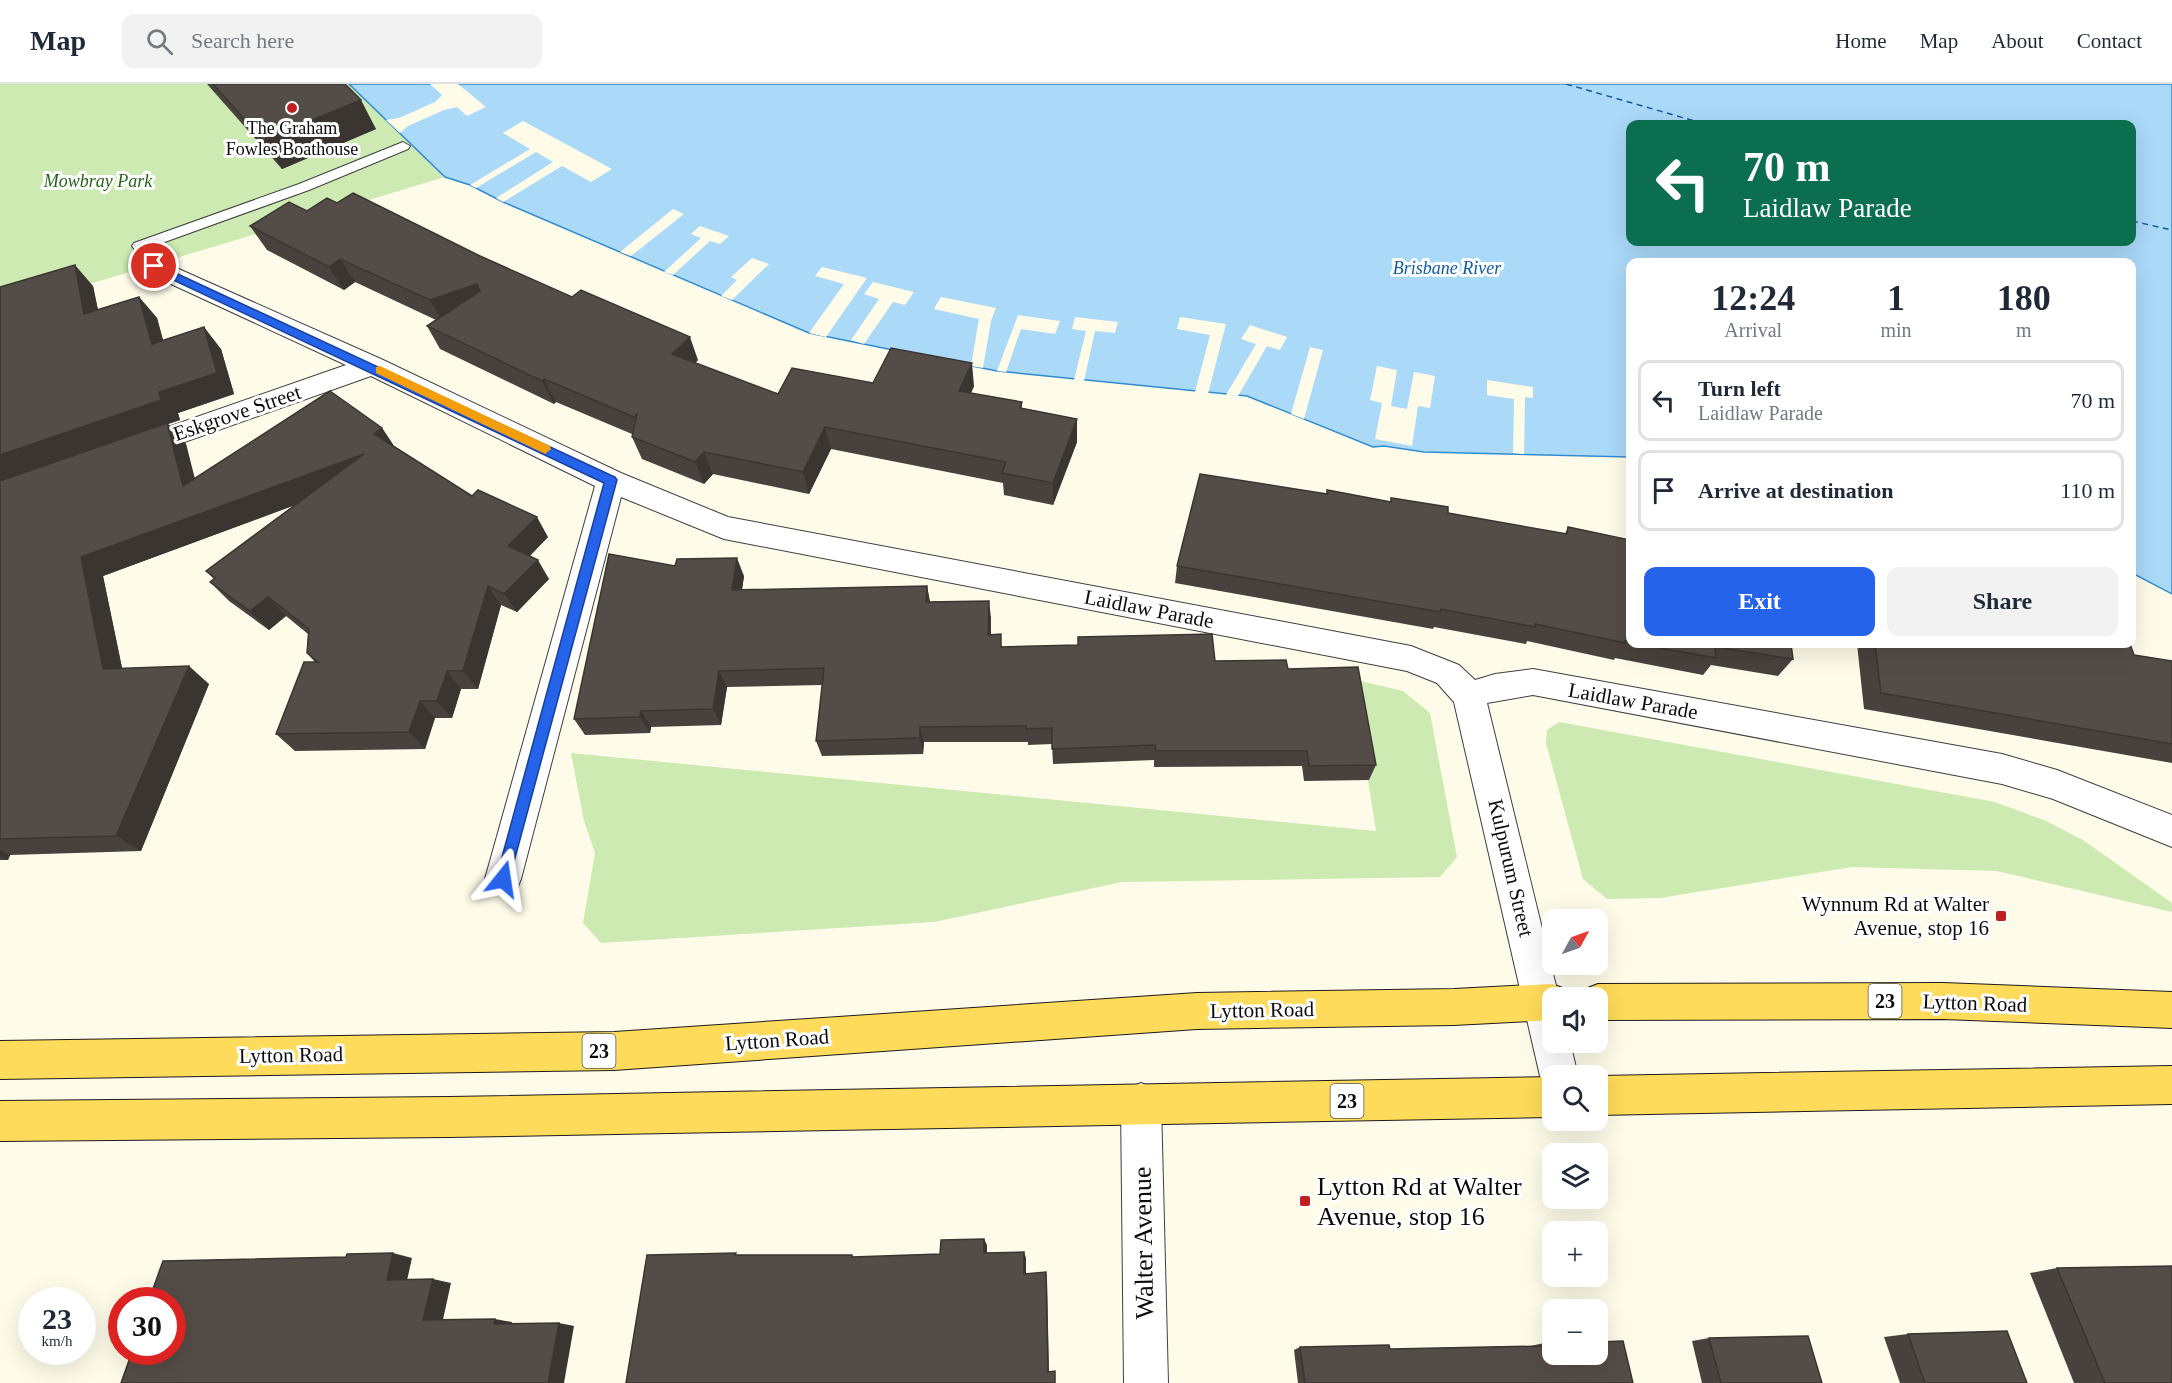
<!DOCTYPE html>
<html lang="en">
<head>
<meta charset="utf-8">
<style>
  :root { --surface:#fff; --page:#f2f2f3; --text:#1f2937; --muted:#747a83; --line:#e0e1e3; --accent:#2563eb }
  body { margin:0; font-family:Georgia,serif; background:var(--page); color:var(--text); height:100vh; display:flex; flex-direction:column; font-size:22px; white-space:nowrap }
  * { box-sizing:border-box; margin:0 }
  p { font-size:20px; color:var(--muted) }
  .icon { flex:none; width:33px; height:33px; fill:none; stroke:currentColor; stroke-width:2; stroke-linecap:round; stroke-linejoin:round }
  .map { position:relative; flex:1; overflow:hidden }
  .side { position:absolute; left:1626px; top:174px; width:510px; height:390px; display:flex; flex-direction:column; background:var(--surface); border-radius:12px; box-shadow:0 6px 24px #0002 }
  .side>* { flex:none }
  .top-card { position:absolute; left:1626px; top:36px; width:510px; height:126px; border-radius:12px; box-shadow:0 6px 24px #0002; background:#0b6e4f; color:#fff; overflow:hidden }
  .needle { width:39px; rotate:50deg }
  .controls { position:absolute; left:1542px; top:825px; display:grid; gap:12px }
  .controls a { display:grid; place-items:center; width:66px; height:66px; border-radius:12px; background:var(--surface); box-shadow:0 6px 24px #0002; font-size:30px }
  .speed { position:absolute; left:18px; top:1203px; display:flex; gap:12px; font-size:30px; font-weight:700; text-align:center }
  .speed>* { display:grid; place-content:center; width:78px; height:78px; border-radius:50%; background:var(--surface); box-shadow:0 6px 24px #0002; line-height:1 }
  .speed small { font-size:15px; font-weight:400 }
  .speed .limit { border:9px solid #d22; background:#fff; color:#111 }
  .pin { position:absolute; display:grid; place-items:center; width:51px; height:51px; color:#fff; margin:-26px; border:3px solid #fff; border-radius:50%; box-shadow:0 2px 6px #0007 }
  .me { position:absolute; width:66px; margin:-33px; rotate:15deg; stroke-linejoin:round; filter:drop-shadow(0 0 4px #0008) }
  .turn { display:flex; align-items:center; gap:21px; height:126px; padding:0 18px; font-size:27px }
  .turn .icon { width:78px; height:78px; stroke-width:2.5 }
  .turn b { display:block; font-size:42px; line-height:51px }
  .eta { display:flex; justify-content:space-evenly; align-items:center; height:102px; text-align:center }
  .eta b { font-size:36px; font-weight:700; line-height:42px }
  .action { display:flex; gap:12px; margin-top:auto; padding:12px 18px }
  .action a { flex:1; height:69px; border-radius:12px; background:var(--accent); color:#fff; font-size:24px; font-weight:700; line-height:69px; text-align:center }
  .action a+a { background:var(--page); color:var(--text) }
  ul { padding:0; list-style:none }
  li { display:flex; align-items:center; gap:18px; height:81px; margin:0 12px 9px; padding:0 6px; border:3px solid var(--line); border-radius:12px }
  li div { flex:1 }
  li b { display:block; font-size:22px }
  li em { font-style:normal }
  header { display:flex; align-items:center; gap:36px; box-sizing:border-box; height:84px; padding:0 30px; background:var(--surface); border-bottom:2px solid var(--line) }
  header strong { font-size:28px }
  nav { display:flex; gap:33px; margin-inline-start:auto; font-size:21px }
  .search { width:420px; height:54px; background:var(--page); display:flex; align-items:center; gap:15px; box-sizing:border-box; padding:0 21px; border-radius:12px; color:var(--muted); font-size:22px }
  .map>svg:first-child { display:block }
  .green { fill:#cdeab2 }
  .water { fill:#abd9f8; stroke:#308cd2; stroke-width:1.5; fill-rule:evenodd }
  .pier { fill:#fffbe9 }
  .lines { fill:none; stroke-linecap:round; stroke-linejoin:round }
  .ferry { stroke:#115da0; stroke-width:1.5; stroke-dasharray:6 4.5; stroke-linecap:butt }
  .lane-casing { stroke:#3e3e3e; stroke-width:2 }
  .street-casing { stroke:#3e3e3e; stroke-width:2 }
  .primary-casing { stroke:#1c1c1c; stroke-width:2 }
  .lane { fill:#fff; fill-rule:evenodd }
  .street { fill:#fff; fill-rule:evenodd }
  .primary { fill:#fedb5a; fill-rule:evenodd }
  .wall { fill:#48413d }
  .shaded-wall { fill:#3b3532 }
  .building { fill:#544c47; stroke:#3b3532; stroke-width:1.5 }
  .route { fill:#2563eb; stroke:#184099; stroke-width:1.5 }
  .slow { fill:#f59e0b }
  .poi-dot { fill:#bf1f21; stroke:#fff; stroke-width:2 }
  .labels { text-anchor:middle; stroke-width:6; stroke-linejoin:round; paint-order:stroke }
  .far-poi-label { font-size:18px; fill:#0b0b0b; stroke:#fff }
  .far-park-label { font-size:18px; font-style:italic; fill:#27641a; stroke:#fff }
  .far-water-label { font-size:18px; font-style:italic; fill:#115da0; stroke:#fff }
  .shield { fill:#fff; stroke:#545454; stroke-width:1.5 }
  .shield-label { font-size:20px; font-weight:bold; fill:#0b0b0b }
  .street-label { font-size:21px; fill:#0b0b0b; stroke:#fff }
  .poi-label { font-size:21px; fill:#0b0b0b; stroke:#fff; text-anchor:end }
  .near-poi-label { font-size:26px; fill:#0b0b0b; stroke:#fff; text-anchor:start }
  .near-street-label { font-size:26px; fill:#0b0b0b; stroke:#fff }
</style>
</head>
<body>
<header>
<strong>Map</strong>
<div class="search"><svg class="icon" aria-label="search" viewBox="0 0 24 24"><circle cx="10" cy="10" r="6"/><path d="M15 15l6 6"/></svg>Search here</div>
<nav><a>Home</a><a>Map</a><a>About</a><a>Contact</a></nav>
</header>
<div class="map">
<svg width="2172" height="1299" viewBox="0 0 2172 1299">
  <rect width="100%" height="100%" fill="#fffbe9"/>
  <g class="green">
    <polygon points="0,0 349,0 445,93 0,227"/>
    <polygon points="1352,595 1403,607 1430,629 1457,773 1440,793 1122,798 934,838 601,859 583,839 595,769 584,737 571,669 1376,747"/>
    <polygon points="1559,638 1995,718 2046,737 2083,756 2172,819 2172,828 1997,787 1852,783 1660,814 1607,815 1583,795 1546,659 1547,646"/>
  </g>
  <path class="water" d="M349 0H2172V510L2132 489V178H1630V373L1424 368 1384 362 1373 363 1247 312 997 287 809 249 503 118 470 101 445 93ZM1630 40H2132V158H1630Z"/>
  <g class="pier">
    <polygon points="430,0 458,0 486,23 467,32 457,23 444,26 408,42 400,49 386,36 399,34 435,18 442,11"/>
    <polygon points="523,37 612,85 591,98 562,82 503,118 496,114 553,78 536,68 476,104 470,101 530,65 503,49"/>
    <polygon points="673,125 684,130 631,172 620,168"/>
    <polygon points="700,142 729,152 720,160 710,157 673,191 664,188 701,154 691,150"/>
    <polygon points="752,174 769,180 732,216 721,212 737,196 731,193"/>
    <polygon points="822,183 867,194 826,253 809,249 844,200 815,192"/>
    <polygon points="873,198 914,208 905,221 893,218 864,260 851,256 879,215 864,210"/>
    <polygon points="941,213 996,224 991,237 983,284 971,282 979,235 934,225"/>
    <polygon points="1018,231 1060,237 1055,250 1021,245 1006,288 997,287"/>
    <polygon points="1075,233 1118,238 1115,249 1095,247 1084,297 1074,296 1086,247 1072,245"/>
    <polygon points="1180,233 1226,240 1208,310 1195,308 1210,251 1177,245"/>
    <polygon points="1250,241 1287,253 1280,266 1267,262 1238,312 1226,311 1256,260 1241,255"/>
    <polygon points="1310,263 1323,266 1304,335 1291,330"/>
    <polygon points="1377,282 1397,286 1391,322 1407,325 1414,288 1435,292 1430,324 1418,322 1412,362 1375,355 1382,319 1370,316"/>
    <polygon points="1487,296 1533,303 1533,314 1525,313 1524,370 1513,369 1514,315 1487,311"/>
  </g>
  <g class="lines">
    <g class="ferry">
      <polyline points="1566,0 1705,40"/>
      <polyline points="2132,137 2172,146"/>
    </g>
    <defs>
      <polygon id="lane" points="403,58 410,62 408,65 309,106 148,164 161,182 159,185 149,185 132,162 134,159 299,100"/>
      <g id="street">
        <polygon points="154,174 381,275 621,389 728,433 1411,562 1459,581 1475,596 1495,590 1533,585 2002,670 2057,686 2172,731 2172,763 2053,715 2002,700 1533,611 1487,619 1559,914 1552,914 1552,958 1570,958 1578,992 1552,992 1552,1009 1545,1006 1540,992 1454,618 1437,599 1407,587 724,455 621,413 521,795 516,807 503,811 490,807 485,795 595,402 371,292 145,372 135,375 125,372 121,365 125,358 346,281 145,188 141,182 145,176"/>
        <polygon points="1141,999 1155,1005 1161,1019 1168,1299 1124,1299 1121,1019 1127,1005"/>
      </g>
      <g id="primary">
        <polygon points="1943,899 2172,908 2172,944 1943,935 1598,936 1598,914 1581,914 1585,905 1598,900"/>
        <polygon points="1552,900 1565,905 1569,914 1552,914 1552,936 1454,941 1197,945 614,986 0,995 0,957 614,948 1197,909 1454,905"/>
        <polygon points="2172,982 2172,1020 1598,1031 1598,992"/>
        <polygon points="1552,993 1552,1033 449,1053 0,1057 0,1017 449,1013"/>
      </g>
    </defs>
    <use href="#lane" class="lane-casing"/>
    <use href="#street" class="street-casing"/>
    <use href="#primary" class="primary-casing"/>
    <use href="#lane" class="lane"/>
    <use href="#street" class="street"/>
    <use href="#primary" class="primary"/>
  </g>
  <g class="wall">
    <polygon points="207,0 345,0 376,45 282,85"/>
    <polygon points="337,119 480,172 698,276 695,279 778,310 873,299 974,302 971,309 1022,318 1022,324 1077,335 1077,358 1053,421 1004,411 1003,399 831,365 809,410 713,390 704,400 642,375 632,353 632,350 556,318 554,320 440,265 427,242 436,236 355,198 344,206 267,166 250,142"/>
    <polygon points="93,202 98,226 139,213 157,234 163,257 221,265 234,310 178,329 180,336 168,340 186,360 194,394 382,344 394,362 472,412 548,453 530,472 549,495 517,528 501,521 478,605 461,605 452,634 435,634 425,665 295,667 276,650 315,578 307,569 308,550 286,532 269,546 229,517 210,498 214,495 206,487 295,421 103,492 122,584 209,600 141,767 10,771 8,776 0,776 0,203"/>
    <polygon points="1326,410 1390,418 1391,414 1448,429 1565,450 1568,443 1630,456 1630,560 1791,560 1793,575 1778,592 1711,581 1703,591 1615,574 1614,576 1527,557 1526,560 1434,543 1433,545 1175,499 1177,482"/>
    <polygon points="675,482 744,492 742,506 927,502 930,518 991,534 991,551 1003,563 1215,577 1288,585 1376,681 1369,696 1304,697 1302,682 1154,683 1154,676 1053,680 1052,660 1028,661 1028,658 924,658 923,670 822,672 816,657 822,601 727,603 721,641 651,643 650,649 585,651 574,635"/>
    <polygon points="1857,560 2130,560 2134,571 2172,577 2172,679 1864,625"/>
    <polygon points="2057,1184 2172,1299 2074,1299 2030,1189"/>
    <polygon points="1908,1250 2027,1299 1900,1299 1884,1253"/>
    <polygon points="1709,1254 1822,1299 1702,1299 1692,1257"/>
    <polygon points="1544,1259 1633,1299 1298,1299 1294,1266 1300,1263 1390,1265 1531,1262"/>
  </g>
  <g class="shaded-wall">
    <polygon points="361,16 376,45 282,85 263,56"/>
    <polygon points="340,175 355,198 344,206 329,183"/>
    <polygon points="75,181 93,202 103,251 84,230"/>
    <polygon points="477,200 489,223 443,239 430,216"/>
    <polygon points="139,213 157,234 170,281 152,260"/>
    <polygon points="204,243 221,265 234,310 178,329 180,336 168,340 186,360 202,422 0,399 0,371 159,308"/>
    <polygon points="690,253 698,276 681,293 672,270"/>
    <polygon points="972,279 974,302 962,330 959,307"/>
    <polygon points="544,295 556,318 554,320 542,297"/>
    <polygon points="1077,335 1077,358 1053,421 1053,399"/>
    <polygon points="825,343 831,365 809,410 803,388"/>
    <polygon points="382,344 396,365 374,350"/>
    <polygon points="704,368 713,390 704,400 695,378"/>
    <polygon points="364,370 379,390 103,492 126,603 103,585 81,473"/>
    <polygon points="537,433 548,453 520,481 508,462"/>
    <polygon points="737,474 744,492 739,524 732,506"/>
    <polygon points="538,476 549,495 517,528 504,510"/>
    <polygon points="488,502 501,521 478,605 463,587"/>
    <polygon points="927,502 930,519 926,518"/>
    <polygon points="268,513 286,532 269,546 250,527"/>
    <polygon points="989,517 991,534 990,567 988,551"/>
    <polygon points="189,582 209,600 141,767 116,752"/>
    <polygon points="447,587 461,605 452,634 437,617"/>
    <polygon points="719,587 727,603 721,641 713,625"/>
    <polygon points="420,617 435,634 425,665 409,648"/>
    <polygon points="641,627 651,643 650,649 640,633"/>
    <polygon points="920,643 924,658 923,670 920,654"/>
    <polygon points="0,766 10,771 8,776 0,772"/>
    <polygon points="984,1155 987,1161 987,1175 984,1169"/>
    <polygon points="1024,1168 1026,1174 1026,1195 1024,1190"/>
    <polygon points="393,1169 412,1174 406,1201 387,1196"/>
    <polygon points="1046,1188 1047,1194 1049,1290 1048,1288"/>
    <polygon points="433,1195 451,1199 442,1240 423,1236"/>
    <polygon points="495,1235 512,1238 511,1243 494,1240"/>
    <polygon points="559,1239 574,1242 564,1299 548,1299"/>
  </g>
  <g class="building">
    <polygon points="213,0 345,0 361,16 263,56"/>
    <polygon points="353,109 480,172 572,213 581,206 690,253 672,270 778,310 792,284 873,299 891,264 972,279 959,307 1022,318 1020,324 1077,335 1053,399 1002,389 1006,378 825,343 803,388 704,368 695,378 632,353 637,330 634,333 544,295 542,297 427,242 480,207 477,200 430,216 340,175 329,183 250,142 289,118 307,127 327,114 337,119"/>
    <polygon points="75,181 84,230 139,213 152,260 204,243 217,289 159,308 161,316 0,371 0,203"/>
    <polygon points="330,307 382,344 374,350 472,412 478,406 537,433 508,462 538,476 504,510 488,502 463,587 447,587 437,617 420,617 409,648 276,650 304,578 318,578 307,569 309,545 268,513 250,527 210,498 215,494 206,487 364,370 81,473 103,585 189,582 116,752 0,755 0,397 167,339 183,402"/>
    <polygon points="1200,390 1327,410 1327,406 1391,418 1391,414 1448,423 1448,429 1567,450 1568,443 1630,456 1630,558 1625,557 1625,559 1535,540 1535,543 1441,525 1440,528 1177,482"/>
    <polygon points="609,470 675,482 677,475 737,474 732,506 927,502 926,518 989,517 988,551 1001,550 1001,563 1078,561 1078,553 1212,550 1215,577 1286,576 1288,585 1358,583 1376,681 1309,682 1307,667 1156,667 1155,661 1052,665 1052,644 1026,645 1026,642 920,643 920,654 816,657 824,584 719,587 713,625 641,627 640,633 574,635"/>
    <polygon points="1638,560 1791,560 1793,575 1715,563 1716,574"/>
    <polygon points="1875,560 2130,560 2134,571 2172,577 2172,660 1881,609"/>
    <polygon points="984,1155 984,1169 1024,1168 1024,1190 1046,1188 1048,1288 1055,1287 1055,1299 626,1299 647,1171 736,1169 735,1171 852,1171 852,1173 940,1170 941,1156"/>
    <polygon points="393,1169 387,1196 433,1195 423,1236 495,1235 494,1240 559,1239 548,1299 121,1299 132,1268 172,1268 172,1216 149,1216 163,1177 346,1173 347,1170"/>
    <polygon points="2172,1182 2172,1299 2105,1299 2057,1184"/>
    <polygon points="2007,1247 2027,1299 1925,1299 1908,1250"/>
    <polygon points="1808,1252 1822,1299 1721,1299 1709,1254"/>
    <polygon points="1623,1257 1633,1299 1305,1299 1300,1263 1389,1261 1390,1265 1545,1262 1544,1259 1552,1259 1552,1270 1598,1270 1598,1258"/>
  </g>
  <polygon class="route" points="154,179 615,393 617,396 508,800 503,802 498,800 496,795 604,399 150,185 150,180"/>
  <polygon class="slow" points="380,282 550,362 551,365 545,370 541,368 376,289 376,283"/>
  <g class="poi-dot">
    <circle cx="292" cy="24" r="6"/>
    <rect x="1995" y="826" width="12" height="12" rx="3"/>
    <rect x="1299" y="1111" width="12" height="12" rx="3"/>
  </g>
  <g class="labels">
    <g class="far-poi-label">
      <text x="292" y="50">The Graham<tspan x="292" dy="21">Fowles Boathouse</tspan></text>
    </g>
    <g class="far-park-label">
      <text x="98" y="103">Mowbray Park</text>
    </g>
    <g class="far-water-label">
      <text x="1447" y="190">Brisbane River</text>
    </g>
    <g class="shield">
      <rect x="1868.5" y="900" width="33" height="34" rx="4.5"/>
      <rect x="582.5" y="950" width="33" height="34" rx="4.5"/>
      <rect x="1330.5" y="1000" width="33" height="34" rx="4.5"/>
    </g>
    <g class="shield-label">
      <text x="1885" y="924">23</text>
      <text x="599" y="974">23</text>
      <text x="1347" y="1024">23</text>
    </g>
    <g class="street-label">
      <text transform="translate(237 329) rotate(-19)" y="7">Eskgrove Street</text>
      <text transform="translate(1149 525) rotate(11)" y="7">Laidlaw Parade</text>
      <text transform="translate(1633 617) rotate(10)" y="7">Laidlaw Parade</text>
      <text transform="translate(1511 784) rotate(77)" y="7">Kulpurum Street</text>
      <text transform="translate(1975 919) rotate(2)" y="7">Lytton Road</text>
      <text transform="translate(1262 926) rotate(-1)" y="7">Lytton Road</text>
      <text transform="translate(777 956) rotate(-4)" y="7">Lytton Road</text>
      <text transform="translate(291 971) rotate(-1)" y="7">Lytton Road</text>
    </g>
    <g class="poi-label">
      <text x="1989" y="827">Wynnum Rd at Walter<tspan x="1989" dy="24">Avenue, stop 16</tspan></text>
    </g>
    <g class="near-poi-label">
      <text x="1317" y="1111">Lytton Rd at Walter<tspan x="1317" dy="30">Avenue, stop 16</tspan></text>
    </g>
    <g class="near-street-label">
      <text transform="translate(1143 1159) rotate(-91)" y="9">Walter Avenue</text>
    </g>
  </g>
</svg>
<div class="controls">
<a><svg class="needle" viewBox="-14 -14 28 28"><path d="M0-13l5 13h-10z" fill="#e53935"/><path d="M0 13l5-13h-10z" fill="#747a83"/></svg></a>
<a><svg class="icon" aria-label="sound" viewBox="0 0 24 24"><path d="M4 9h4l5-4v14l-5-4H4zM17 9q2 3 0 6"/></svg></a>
<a><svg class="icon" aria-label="search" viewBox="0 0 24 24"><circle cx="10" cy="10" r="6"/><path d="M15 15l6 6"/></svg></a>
<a><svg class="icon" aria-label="layers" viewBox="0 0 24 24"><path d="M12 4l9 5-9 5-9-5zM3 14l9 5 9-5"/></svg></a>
<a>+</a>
<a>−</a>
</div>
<div class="speed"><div>23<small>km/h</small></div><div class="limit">30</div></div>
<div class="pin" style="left:154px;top:182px;background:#d93025"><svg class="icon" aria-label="arrive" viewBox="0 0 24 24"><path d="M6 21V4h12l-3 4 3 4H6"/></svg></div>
<svg class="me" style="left:503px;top:795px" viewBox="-20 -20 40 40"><path d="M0-17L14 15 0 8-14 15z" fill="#2563eb" stroke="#fff" stroke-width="4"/></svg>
<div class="top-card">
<div class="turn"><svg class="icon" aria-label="left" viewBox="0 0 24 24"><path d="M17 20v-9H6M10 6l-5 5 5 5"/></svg><div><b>70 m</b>Laidlaw Parade</div></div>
</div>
<section class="side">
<div class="eta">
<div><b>12:24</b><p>Arrival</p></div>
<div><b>1</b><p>min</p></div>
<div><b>180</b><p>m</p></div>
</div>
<ul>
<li><svg class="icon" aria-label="left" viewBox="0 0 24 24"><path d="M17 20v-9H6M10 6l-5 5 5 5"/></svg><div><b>Turn left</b><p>Laidlaw Parade</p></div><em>70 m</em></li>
<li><svg class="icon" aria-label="arrive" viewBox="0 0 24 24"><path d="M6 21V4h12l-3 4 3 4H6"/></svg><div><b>Arrive at destination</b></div><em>110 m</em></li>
</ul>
<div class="action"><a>Exit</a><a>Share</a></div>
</section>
</div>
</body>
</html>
